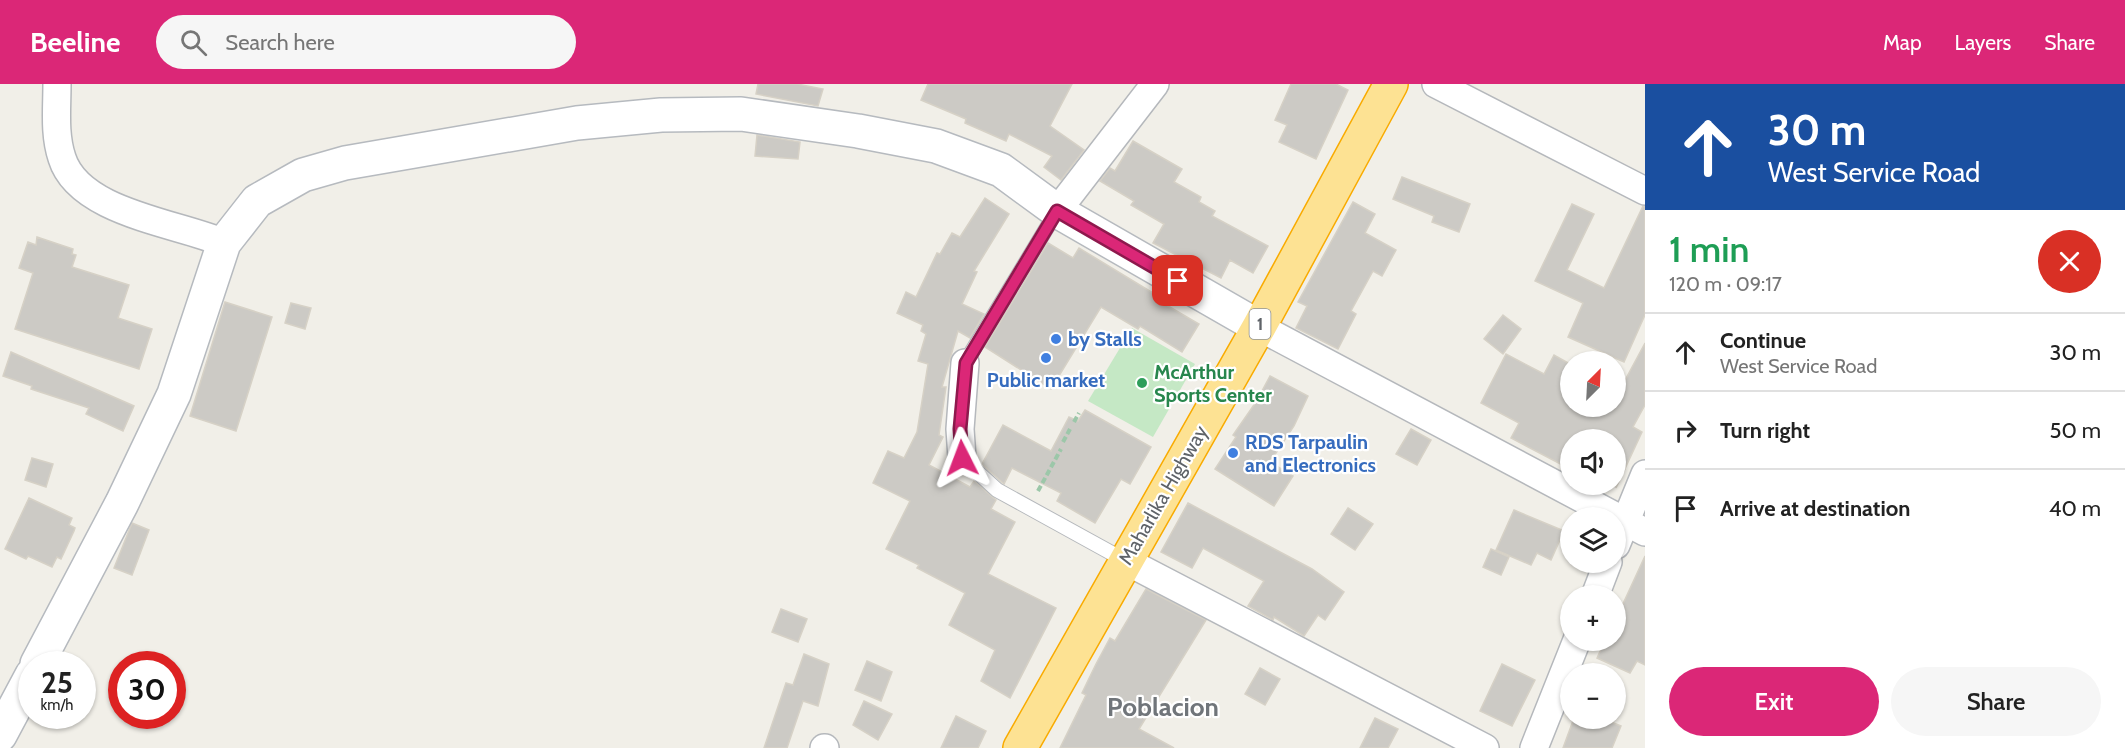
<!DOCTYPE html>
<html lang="en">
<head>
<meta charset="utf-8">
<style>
  :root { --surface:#fff; --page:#f6f6f6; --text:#222; --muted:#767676; --line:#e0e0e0; --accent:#db2777 }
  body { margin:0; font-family:Cabin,sans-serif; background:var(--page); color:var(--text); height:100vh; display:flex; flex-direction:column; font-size:22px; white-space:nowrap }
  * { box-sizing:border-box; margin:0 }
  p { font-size:20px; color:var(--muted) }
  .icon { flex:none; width:33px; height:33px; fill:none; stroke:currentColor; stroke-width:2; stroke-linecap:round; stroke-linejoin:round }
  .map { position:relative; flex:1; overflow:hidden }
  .details { display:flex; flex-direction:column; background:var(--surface); width:480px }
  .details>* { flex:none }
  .top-card { background:#1a4fa0; color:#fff; overflow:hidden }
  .needle { width:39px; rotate:24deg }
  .tools { position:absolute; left:1560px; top:267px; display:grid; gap:12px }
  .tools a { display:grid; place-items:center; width:66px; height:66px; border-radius:50%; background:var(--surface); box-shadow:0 2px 4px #0004; font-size:30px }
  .speed { position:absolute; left:18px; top:567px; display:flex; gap:12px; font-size:30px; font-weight:700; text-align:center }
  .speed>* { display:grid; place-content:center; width:78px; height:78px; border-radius:50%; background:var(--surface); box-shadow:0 2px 4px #0004; line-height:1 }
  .speed small { font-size:15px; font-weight:400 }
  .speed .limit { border:9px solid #d22; background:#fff; color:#111 }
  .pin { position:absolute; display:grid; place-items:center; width:51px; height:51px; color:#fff; margin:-26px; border-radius:12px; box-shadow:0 3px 9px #0006 }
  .me { position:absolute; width:66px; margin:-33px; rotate:357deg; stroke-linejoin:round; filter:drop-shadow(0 0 4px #0008) }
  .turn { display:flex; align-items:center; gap:21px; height:126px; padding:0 24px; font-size:27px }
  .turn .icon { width:78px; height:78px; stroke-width:2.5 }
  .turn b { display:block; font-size:42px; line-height:51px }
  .round { display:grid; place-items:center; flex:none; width:63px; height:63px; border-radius:32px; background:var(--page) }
  .overview { display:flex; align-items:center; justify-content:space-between; height:102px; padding:0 24px }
  h1 { font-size:36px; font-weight:600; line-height:45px; color:#1e9e55 }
  .button { display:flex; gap:12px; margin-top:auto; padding:12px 24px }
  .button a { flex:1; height:69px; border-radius:36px; background:var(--accent); color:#fff; font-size:24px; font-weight:600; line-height:69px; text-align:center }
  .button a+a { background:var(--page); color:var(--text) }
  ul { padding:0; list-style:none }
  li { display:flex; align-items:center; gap:18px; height:78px; padding:0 24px; border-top:2px solid var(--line) }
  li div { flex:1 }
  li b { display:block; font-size:22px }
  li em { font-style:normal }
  header { display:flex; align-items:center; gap:36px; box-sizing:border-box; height:84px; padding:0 30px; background:var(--accent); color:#fff }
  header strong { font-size:28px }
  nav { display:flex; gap:33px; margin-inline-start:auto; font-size:21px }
  .search { width:420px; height:54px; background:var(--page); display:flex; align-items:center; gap:15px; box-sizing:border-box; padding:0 21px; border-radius:33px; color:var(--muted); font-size:22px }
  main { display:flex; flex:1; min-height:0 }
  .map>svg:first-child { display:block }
  .green { fill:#c5e8c5 }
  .building { fill:#cccac5; stroke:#d6d1c6; stroke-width:1.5 }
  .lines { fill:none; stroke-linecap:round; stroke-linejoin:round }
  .lane-casing { stroke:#b5b8bc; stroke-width:16 }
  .street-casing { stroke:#b5b8bc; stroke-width:30 }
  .secondary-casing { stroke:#b6babf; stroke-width:36 }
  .highway-casing { stroke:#f9ab00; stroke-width:36 }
  .path { stroke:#9cc7a9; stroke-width:4; stroke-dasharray:6 3; stroke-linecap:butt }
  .lane { stroke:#fff; stroke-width:14 }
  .street { stroke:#fff; stroke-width:27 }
  .secondary { stroke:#fff; stroke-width:33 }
  .highway { stroke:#fde293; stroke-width:33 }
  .route-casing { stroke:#8e194d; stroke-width:15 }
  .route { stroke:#db2777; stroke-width:10 }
  .shop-dot { fill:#3f7fe0; stroke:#fff; stroke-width:2 }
  .leisure-dot { fill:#2e9e5b; stroke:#fff; stroke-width:2 }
  .labels { text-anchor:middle; stroke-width:4.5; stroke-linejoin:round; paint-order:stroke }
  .shield { fill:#fff; stroke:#8f9295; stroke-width:1.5 }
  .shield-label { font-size:18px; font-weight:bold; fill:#5f6368 }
  .shop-label { font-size:20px; font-weight:bold; fill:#366cbe; stroke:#fff; text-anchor:start }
  .leisure-label { font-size:20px; font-weight:bold; fill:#27864d; stroke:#fff; text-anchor:start }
  .street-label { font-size:20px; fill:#5f6368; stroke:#fff }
  .district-label { font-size:26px; font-weight:bold; fill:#70757a; stroke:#fff }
</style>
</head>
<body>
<header>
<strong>Beeline</strong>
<div class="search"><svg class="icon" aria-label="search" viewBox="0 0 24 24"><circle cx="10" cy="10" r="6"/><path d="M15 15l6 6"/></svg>Search here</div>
<nav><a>Map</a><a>Layers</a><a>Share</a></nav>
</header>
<main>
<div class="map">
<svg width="1645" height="664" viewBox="0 0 1645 664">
  <rect width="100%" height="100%" fill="#f1efe8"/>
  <polygon class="green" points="1132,244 1195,280 1153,353 1088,317"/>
  <g class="building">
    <polygon points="758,0 797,0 823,5 818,22 756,10"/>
    <polygon points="928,0 1072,0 1050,42 1084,66 1061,96 1044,83 1052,72 1009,50 1006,57 965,39 966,35 921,16"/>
    <polygon points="1291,0 1336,0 1348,6 1316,75 1279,58 1287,41 1275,36"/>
    <polygon points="757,51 800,58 798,75 755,72"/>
    <polygon points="1133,57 1182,85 1174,98 1201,113 1199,118 1215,127 1212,132 1268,162 1253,189 1230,176 1221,194 1153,159 1164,140 1131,121 1134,117 1100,97 1110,84 1115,87"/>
    <polygon points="1402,93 1470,120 1459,148 1432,138 1434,132 1393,115"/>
    <polygon points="985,114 1009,130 974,187 977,188 962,220 984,230 970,254 958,247 942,303 946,303 939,351 943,353 929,381 970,403 974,397 996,416 991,425 1015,438 988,490 1056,524 1010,614 981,597 995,566 949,541 965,509 917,484 919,481 886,465 910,417 873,399 888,367 904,374 917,348 928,280 918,277 926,250 921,247 923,241 897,229 906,208 916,213 937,169 940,170 952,149 960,153"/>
    <polygon points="1353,118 1375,130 1365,149 1396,166 1382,192 1373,187 1351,227 1356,230 1338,265 1296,244 1307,222 1298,218"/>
    <polygon points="1572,120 1594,130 1567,186 1604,204 1643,122 1645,123 1645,231 1624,278 1568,253 1583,219 1535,197"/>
    <polygon points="37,153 73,165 72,170 76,171 72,183 129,201 118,234 152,245 139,285 15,245 33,189 19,184 28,158 36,161"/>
    <polygon points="1048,159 1073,174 1079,164 1158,212 1156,215 1199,240 1182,268 1140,242 1138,245 1101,223 1051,305 985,263"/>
    <polygon points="225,218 272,233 236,347 190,332"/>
    <polygon points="291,219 311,224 305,245 285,239"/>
    <polygon points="1503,231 1521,245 1503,270 1484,255"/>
    <polygon points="1645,259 1645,321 1633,343 1642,348 1616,404 1616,356 1570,356 1570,385 1511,354 1519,339 1481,319 1506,270 1544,290 1554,271 1570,280 1570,322 1616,322 1616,313"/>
    <polygon points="11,268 134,322 123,347 86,330 89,324 34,306 31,305 32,302 3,292"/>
    <polygon points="1270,292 1308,312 1294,342 1270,378 1293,392 1274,422 1215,385 1236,353 1233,351 1256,318"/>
    <polygon points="1085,326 1151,363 1130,400 1121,395 1095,439 1057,417 1061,409 1012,384 1004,400 982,380 1003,341 1051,367 1069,333 1078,337"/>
    <polygon points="1411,345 1431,356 1417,381 1396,370"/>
    <polygon points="32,374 53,380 46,403 25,396"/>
    <polygon points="29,414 72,434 69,441 75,444 74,447 61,475 57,473 52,483 28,472 26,475 5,465"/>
    <polygon points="1188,419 1312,485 1344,508 1325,536 1318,531 1304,552 1274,533 1273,536 1248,522 1264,497 1203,464 1192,484 1161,468"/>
    <polygon points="1348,424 1373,440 1355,466 1331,450"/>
    <polygon points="1514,426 1564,447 1551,476 1537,469 1531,481 1496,466"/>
    <polygon points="132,439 149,446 132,491 114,484"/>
    <polygon points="1491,465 1509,473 1501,491 1483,483"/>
    <polygon points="1645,472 1645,581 1637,577 1630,589 1597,574 1605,556 1616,556 1616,535"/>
    <polygon points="1146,505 1206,536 1139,645 1174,664 1060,664 1086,611 1082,609 1096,580 1110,554 1115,557"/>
    <polygon points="781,525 807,535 798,558 772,548"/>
    <polygon points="804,570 829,580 818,622 803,617 787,664 764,664 786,599 793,601"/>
    <polygon points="867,577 892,588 881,617 855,606"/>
    <polygon points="1502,580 1535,596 1512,642 1480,627"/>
    <polygon points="1260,584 1280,595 1265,621 1245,610"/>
    <polygon points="864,617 892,630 878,656 853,641"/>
    <polygon points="956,632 986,647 978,664 941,664"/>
    <polygon points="1375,634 1398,645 1388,664 1360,664"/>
    <polygon points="1574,634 1601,634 1621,642 1612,664 1563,664"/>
  </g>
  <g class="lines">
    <defs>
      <g id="lane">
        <polyline points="965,279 1057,127"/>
        <polyline points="962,374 997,406 1126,477"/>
      </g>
      <g id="street">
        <path d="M57 0C57 25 54 50 62 74 79 129 178 139 224 159"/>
        <polyline points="1436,0 1645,107"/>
        <polyline points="1057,127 1155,0"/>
        <polyline points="1259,243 1645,448"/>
        <polyline points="962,374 960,345 965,279"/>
        <polyline points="1616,461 1645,390"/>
        <polyline points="1126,477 1485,664"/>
        <polyline points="1595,512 1608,478"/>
        <polyline points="824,664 825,664"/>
        <polyline points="1534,664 1577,556"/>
      </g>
      <g id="secondary">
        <polyline points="37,580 122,419 174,310 224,159 257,117 303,91 345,79 577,39 661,31 741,30 858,47 936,62 1001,86 1057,127 1259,243"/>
        <polyline points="0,651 32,591"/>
      </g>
      <polyline id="highway" points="1020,664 1259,243 1391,0"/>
    </defs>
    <use href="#lane" class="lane-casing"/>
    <use href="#street" class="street-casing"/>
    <use href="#secondary" class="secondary-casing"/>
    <use href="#highway" class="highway-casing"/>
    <g class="path">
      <polyline points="1074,338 1079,329"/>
      <polyline points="1063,358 1070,345"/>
      <polyline points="1038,407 1061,365"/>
    </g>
    <use href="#lane" class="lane"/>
    <use href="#street" class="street"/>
    <use href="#secondary" class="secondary"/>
    <use href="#highway" class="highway"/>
  </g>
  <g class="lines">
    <defs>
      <polyline id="route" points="962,374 960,345 966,279 1057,127 1178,197"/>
    </defs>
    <use href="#route" class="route-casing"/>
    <use href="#route" class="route"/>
  </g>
  <g class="shop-dot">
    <circle cx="1056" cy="255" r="6"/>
    <circle cx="1046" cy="274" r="6"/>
    <circle cx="1233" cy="369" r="6"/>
  </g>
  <circle class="leisure-dot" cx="1142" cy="299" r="6"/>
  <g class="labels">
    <rect class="shield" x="1249.5" y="225" width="21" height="30" rx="4.5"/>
    <g class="shield-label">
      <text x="1260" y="246">1</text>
    </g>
    <g class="shop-label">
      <text x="1068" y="262">by Stalls</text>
      <text x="1046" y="303" text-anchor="middle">Public market</text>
      <text x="1245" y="365">RDS Tarpaulin<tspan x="1245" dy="23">and Electronics</tspan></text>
    </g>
    <g class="leisure-label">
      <text x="1154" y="295">McArthur<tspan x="1154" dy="23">Sports Center</tspan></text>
    </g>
    <g class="street-label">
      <text transform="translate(1163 411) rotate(-60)" y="7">Maharlika Highway</text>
    </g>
    <g class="district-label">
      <text x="1163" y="632">Poblacion</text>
    </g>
  </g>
</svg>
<div class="tools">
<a><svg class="needle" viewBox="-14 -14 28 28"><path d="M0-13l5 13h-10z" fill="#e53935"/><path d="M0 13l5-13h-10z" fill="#767676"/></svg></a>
<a><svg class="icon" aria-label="sound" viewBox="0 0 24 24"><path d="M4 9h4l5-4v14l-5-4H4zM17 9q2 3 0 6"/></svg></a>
<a><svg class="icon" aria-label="layers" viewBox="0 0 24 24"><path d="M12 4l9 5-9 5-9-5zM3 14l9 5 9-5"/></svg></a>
<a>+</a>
<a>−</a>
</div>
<div class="speed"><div>25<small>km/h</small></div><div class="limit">30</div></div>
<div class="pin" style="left:1178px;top:197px;background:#d93025"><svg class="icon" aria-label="arrive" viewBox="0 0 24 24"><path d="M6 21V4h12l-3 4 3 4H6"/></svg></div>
<svg class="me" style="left:962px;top:374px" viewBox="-20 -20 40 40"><path d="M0-17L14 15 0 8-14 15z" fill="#db2777" stroke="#fff" stroke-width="4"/></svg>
</div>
<section class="details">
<div class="top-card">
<div class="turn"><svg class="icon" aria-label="ahead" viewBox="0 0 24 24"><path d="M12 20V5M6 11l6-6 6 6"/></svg><div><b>30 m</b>West Service Road</div></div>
</div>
<div class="overview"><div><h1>1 min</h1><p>120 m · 09:17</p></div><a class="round" style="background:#d93025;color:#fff"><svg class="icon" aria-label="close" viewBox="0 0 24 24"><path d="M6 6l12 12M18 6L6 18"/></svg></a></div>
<ul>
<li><svg class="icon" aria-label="ahead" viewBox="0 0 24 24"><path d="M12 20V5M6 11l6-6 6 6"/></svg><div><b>Continue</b><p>West Service Road</p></div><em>30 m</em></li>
<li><svg class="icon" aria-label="right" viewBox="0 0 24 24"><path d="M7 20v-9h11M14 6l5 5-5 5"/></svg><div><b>Turn right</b></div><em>50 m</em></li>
<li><svg class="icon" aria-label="arrive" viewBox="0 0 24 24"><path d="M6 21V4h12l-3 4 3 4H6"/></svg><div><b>Arrive at destination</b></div><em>40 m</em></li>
</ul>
<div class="button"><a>Exit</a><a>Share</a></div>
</section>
</main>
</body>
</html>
